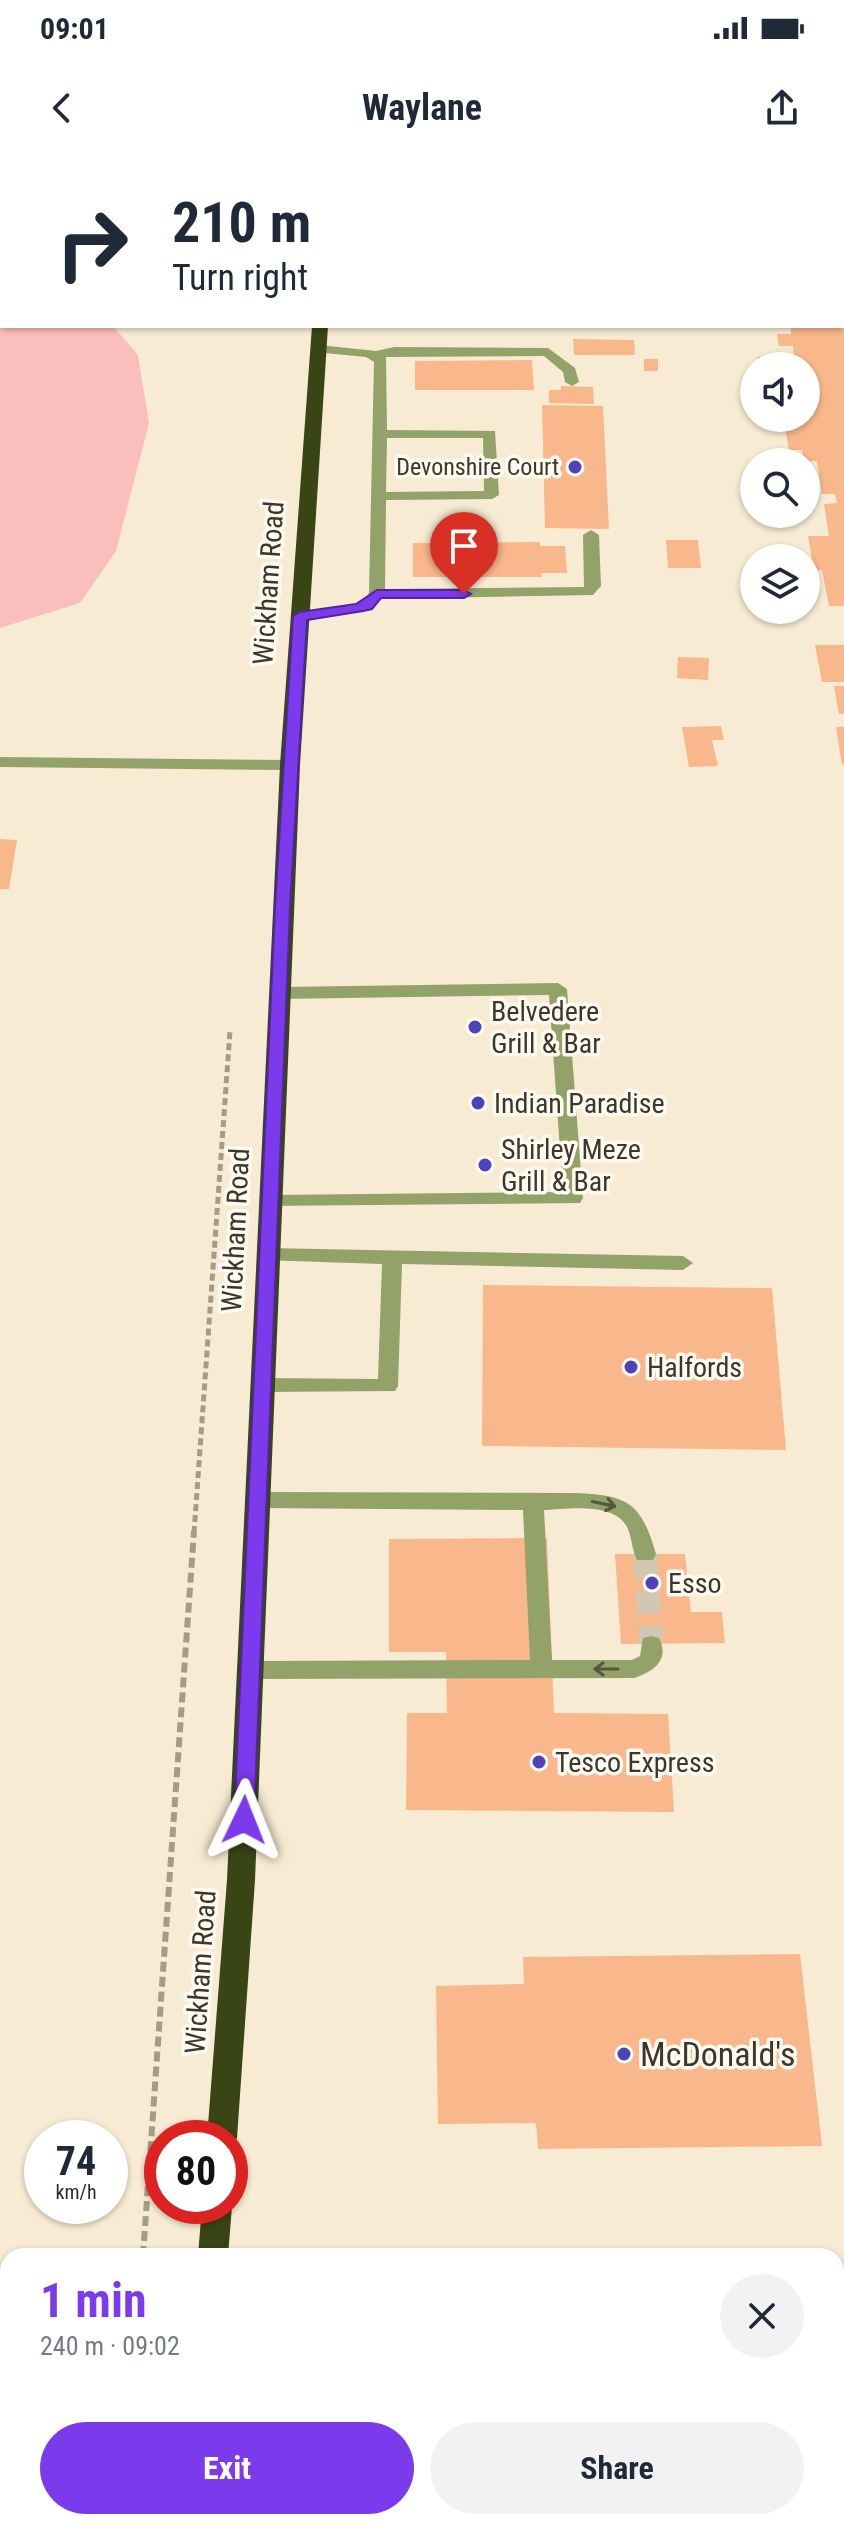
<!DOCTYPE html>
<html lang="en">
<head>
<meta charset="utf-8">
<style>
  :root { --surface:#fff; --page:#f2f2f3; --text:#1f2937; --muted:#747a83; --accent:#7c3aed }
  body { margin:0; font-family:"Roboto Condensed",sans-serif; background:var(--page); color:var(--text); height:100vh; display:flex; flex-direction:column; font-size:30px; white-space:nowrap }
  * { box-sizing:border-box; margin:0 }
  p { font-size:26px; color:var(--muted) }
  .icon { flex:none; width:44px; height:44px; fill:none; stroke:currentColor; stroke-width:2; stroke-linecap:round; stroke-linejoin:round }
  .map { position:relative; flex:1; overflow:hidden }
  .drawer { position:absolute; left:0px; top:2088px; width:844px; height:282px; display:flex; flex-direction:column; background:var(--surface); border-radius:24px 24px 0 0; box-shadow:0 2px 6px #0004 }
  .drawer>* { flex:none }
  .guide { position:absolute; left:0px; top:0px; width:844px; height:168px; box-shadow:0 2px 6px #0004; background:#fff; color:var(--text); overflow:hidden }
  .tools { position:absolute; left:740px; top:192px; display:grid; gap:16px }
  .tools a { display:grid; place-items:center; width:80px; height:80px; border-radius:50%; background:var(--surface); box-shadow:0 2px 6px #0004; font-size:40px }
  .speed { position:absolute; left:24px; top:1960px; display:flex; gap:16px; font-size:40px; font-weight:700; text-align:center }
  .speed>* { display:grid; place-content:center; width:104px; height:104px; border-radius:50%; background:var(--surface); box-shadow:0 2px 6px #0004; line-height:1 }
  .speed small { font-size:20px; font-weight:400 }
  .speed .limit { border:12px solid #d22; background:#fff; color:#111 }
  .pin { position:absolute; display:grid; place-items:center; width:68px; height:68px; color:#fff; margin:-82px -34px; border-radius:50% 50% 50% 0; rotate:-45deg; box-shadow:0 0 8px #0007 }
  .pin .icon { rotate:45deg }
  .me { position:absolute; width:88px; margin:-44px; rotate:2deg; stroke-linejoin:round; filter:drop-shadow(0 0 6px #0008) }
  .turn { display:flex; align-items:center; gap:28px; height:168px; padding:0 40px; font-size:36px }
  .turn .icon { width:104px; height:104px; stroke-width:2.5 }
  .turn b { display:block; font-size:56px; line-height:68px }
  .round { display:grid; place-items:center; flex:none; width:84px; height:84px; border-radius:42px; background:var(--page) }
  .summary { display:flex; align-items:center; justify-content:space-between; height:136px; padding:0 40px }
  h1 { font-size:48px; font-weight:700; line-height:60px; color:var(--accent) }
  .action { display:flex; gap:16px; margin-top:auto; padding:16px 40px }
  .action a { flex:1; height:92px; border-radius:48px; background:var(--accent); color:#fff; font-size:32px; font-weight:700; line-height:92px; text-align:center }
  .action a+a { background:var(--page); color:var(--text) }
  .status { display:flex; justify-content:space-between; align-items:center; height:56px; padding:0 40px; background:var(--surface); direction:ltr }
  .status svg { height:22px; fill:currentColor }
  header { display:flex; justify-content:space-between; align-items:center; height:104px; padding:0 40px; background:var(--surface); font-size:36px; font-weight:700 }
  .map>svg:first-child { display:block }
  .green { fill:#fabebc }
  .building { fill:#f9b78c }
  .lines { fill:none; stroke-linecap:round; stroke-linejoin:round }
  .minor-tunnel { stroke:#d2c8b2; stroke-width:24; stroke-dasharray:24 12; stroke-linecap:butt }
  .path-far1 { stroke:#a49c89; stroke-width:5; stroke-dasharray:7 4; stroke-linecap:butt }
  .path { stroke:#a49c89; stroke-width:6; stroke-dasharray:10 5; stroke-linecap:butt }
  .minor { fill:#92a269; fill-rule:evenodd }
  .highway { fill:#394515; fill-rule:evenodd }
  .oneway { stroke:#56573f }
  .route { fill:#7c3aed; stroke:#51269a; stroke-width:2 }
  .poi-dot { fill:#4c42b9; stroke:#fffaf0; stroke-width:3 }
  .labels { text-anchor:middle; stroke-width:7; stroke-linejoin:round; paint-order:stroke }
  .far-poi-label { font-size:24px; fill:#3c372d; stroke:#fffaf0; text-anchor:end }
  .street-label { font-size:28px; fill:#3c372d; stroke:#fffaf0 }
  .poi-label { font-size:28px; fill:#3c372d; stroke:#fffaf0; text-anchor:start }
  .near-poi-label { font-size:34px; fill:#3c372d; stroke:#fffaf0; text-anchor:start }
</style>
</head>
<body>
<div class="status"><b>09:01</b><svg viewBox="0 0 49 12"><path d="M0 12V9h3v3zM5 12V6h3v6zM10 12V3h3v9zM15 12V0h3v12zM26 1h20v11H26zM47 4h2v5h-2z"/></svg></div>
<header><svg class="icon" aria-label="back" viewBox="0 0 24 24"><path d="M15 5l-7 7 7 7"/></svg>Waylane<svg class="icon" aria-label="share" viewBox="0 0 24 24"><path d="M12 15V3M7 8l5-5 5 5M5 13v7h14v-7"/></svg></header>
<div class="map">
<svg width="844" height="2369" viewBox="0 0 844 2369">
  <rect width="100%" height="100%" fill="#f7ecd3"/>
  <polygon class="green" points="0,120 2,166 113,166 138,195 149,263 116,391 80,443 0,468"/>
  <g class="building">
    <polygon points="791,166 844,166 844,446 829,446 822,410 814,411 808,376 829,376 824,344 837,343 835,334 822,334 817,301 804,301 802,290 789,290 783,258 806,258 807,208 758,206 757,197 794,197 793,186 779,186 777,174 791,174"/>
    <polygon points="573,179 634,180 635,195 574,195"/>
    <rect x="644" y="199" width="14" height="12"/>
    <polygon points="532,200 534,230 415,230 415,201"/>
    <polygon points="561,226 593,227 594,244 549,243 549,230 561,230"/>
    <polygon points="542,245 603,246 609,369 545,368"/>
    <polygon points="666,380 698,380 701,408 668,408"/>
    <polygon points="540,382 540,386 565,386 567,413 541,413 542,417 413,417 413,383"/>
    <polygon points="815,485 844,485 844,522 822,522"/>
    <polygon points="678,497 709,498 708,520 677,518"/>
    <polygon points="834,526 844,526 844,554 839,554"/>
    <polygon points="721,566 724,580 712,580 718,606 689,607 682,567"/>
    <polygon points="836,567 844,567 844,604 842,605"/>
    <polygon points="0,679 17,680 9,729 0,729"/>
    <polygon points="483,1125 772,1128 786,1290 482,1286"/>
    <polygon points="547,1378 554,1553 668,1554 674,1652 406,1650 407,1553 447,1553 446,1492 389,1492 389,1379"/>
    <polygon points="615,1394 685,1394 691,1452 722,1452 725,1483 621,1484"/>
    <polygon points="800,1794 822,1986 538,1989 536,1963 438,1964 436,1826 524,1824 523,1797"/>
  </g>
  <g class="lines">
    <polyline class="minor-tunnel" points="645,1394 651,1484"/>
    <polyline class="path-far1" points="194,1373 230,871"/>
    <g class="path">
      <polyline points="143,2096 194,1371"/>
      <polyline points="109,2369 110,2362"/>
    </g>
    <g class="minor">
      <polygon points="760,0 777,0 778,2 761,2"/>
      <rect x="842" y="24" width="2" height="8"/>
      <path d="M319 185 376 191 394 187 548 188 575 208 579 222 572 226 565 222 563 212 544 196 386 197 387 270 495 271 499 335 492 339 386 340 385 429 584 427 583 375 591 370 599 375 601 426 593 435 381 439 372 449 367 451 295 459V453L362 443 369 433 374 202 366 197 314 192V186ZM387 278H483L484 331 386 332Z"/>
      <polygon points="0,597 290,600 298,605 290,610 0,607"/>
      <polygon points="558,823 567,829 583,1038 580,1043 263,1046 260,1041 263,1036 270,1035 563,1032 549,835 279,839 270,833 279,827"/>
      <polygon points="268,1088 683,1096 693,1103 683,1110 402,1104 398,1226 395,1231 261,1232 254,1230 251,1225 254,1220 261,1218 378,1219 382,1104 261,1100 258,1095"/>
      <path d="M257 1332 574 1333C628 1335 641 1342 656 1394L653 1400H637C632 1390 632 1379 628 1369 616 1341 568 1349 544 1350L552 1500H632L640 1496 643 1478 651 1476 659 1478C670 1500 654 1511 635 1518L251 1519 243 1516 240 1510 243 1504 251 1501 530 1500 523 1350 257 1348 250 1345 247 1340 250 1335Z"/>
      <rect x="836" y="2148" width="8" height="24"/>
    </g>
    <g class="highway">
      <rect x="317" y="0" width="16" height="2"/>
      <polygon points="312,166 328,166 300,605 255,1720 237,1978 230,1988 230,1978 207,1978 227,1720 280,605"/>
      <polygon points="230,2041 232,2046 228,2096 198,2096 202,2046 230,2046"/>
      <polygon points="168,2362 200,2362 199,2369 167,2369"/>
    </g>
  </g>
  <defs><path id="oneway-shaft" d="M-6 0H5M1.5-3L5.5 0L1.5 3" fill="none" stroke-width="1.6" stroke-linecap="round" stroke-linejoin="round" transform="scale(2)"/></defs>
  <g class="oneway">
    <use href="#oneway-shaft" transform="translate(604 1344) rotate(12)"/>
    <use href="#oneway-shaft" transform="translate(606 1509) rotate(-180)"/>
  </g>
  <polygon class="route" points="377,430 464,430 471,434 464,438 381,438 372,449 363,451 307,460 290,747 254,1660 251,1666 244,1668 237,1666 234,1660 275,747 293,456 300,452 356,444"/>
  <g class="poi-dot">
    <circle cx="575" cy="307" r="8"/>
    <circle cx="475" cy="867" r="8"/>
    <circle cx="478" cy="943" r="8"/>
    <circle cx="485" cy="1005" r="8"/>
    <circle cx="631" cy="1207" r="8"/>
    <circle cx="652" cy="1423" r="8"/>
    <circle cx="539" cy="1602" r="8"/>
    <circle cx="624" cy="1894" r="8"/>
  </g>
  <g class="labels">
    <g class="far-poi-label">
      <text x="559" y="315">Devonshire Court</text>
    </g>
    <g class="street-label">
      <text transform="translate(268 423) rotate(-86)" y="10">Wickham Road</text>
      <text transform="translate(235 1070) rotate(-87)" y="10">Wickham Road</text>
      <text transform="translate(200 1812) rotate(-86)" y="10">Wickham Road</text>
    </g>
    <g class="poi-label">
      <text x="491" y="861">Belvedere<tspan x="491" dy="32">Grill &amp; Bar</tspan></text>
      <text x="494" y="953">Indian Paradise</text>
      <text x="501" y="999">Shirley Meze<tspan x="501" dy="32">Grill &amp; Bar</tspan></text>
      <text x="647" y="1217">Halfords</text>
      <text x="668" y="1433">Esso</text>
      <text x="555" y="1612">Tesco Express</text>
    </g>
    <g class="near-poi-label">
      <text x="640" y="1906">McDonald's</text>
    </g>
  </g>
</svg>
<div class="tools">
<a><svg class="icon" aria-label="sound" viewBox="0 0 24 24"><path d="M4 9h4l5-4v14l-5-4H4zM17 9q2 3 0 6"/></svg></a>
<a><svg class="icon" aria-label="search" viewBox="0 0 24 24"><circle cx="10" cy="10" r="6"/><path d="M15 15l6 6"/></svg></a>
<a><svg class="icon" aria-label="layers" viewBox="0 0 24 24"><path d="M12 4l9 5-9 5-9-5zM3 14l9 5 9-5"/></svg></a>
</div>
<div class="speed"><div>74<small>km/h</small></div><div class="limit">80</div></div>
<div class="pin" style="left:464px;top:434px;background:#d93025"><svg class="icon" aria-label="arrive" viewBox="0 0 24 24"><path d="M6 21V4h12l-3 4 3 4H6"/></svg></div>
<svg class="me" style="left:244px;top:1660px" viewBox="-20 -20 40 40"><path d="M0-17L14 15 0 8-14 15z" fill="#7c3aed" stroke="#fff" stroke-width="4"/></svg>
<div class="guide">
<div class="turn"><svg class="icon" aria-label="right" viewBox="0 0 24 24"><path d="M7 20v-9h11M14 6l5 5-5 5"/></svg><div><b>210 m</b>Turn right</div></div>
</div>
<section class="drawer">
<div class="summary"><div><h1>1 min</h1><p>240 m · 09:02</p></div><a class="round"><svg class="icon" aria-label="close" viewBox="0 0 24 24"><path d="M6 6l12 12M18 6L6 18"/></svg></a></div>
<div class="action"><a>Exit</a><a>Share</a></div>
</section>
</div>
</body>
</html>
